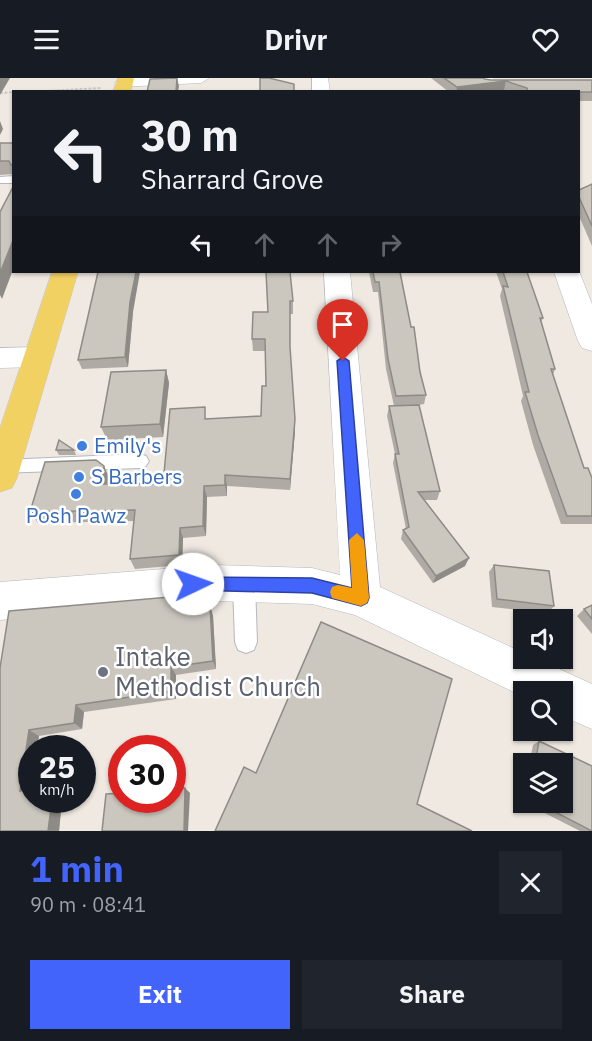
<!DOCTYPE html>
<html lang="en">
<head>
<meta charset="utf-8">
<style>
  :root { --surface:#171b24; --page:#20242c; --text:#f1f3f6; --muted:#9ea1a6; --accent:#4264fb }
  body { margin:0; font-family:"IBM Plex Sans",sans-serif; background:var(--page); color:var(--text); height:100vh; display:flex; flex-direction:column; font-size:22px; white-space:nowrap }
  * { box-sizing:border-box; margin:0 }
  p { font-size:20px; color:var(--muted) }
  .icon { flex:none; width:33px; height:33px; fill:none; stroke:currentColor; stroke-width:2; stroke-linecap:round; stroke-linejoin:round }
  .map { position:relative; height:753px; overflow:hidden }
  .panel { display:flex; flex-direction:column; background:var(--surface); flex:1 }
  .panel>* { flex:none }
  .banner { position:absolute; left:12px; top:12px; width:568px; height:183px; border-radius:0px; box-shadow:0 2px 4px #0004; background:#171b24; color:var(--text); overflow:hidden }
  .fabs { position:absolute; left:513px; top:531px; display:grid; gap:12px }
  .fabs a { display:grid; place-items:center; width:60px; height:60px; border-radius:0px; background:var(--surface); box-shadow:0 2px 4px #0004; font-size:30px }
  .speed { position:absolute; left:18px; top:657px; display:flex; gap:12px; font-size:30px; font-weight:700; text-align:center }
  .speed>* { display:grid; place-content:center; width:78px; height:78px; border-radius:50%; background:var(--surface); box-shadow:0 2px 4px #0004; line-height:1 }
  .speed small { font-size:15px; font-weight:400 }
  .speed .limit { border:9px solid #d22; background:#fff; color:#111 }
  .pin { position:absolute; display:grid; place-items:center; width:51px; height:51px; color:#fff; margin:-62px -26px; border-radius:50% 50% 50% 0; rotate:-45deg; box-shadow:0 0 6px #0007 }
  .pin .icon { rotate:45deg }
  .me { position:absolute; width:66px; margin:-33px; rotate:87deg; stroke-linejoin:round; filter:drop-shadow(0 0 4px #0008) }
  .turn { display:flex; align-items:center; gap:21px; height:126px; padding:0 30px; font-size:27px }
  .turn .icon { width:78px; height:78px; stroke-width:2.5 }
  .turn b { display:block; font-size:42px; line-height:51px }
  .lanes { display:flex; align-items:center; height:57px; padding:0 30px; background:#0003; justify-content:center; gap:30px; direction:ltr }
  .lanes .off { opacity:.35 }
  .round { display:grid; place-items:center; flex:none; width:63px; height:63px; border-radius:0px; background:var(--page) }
  .head { display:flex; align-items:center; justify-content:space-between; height:102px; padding:0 30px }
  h1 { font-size:36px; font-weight:700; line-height:45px; color:var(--accent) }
  .action { display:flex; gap:12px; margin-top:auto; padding:12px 30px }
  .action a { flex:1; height:69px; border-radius:0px; background:var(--accent); color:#fff; font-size:24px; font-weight:700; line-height:69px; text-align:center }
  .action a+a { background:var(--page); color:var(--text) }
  header { display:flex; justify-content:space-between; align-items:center; height:78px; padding:0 30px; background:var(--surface); font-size:27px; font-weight:700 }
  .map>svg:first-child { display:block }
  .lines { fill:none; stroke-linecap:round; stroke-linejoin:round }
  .service-casing { stroke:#b4b7c1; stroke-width:2 }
  .minor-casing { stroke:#b4b7c1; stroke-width:1 }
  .primary-casing { stroke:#c9c9c9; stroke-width:1 }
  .path { stroke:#c9c9c9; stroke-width:2; stroke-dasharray:3 1.5; stroke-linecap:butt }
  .service { fill:#fff; fill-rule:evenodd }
  .minor { fill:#fff; fill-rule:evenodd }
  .primary { fill:#f2d163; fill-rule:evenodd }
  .wall { fill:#afaba4 }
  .shaded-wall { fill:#8e8b86 }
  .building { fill:#cbc7bf; stroke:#8e8b86; stroke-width:1.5 }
  .route { fill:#4264fb; stroke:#2b41a3; stroke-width:1.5 }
  .slow { fill:#f59e0b }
  .shop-dot { fill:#3f7fe0; stroke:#fff; stroke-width:2 }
  .worship-dot { fill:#6b7280; stroke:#fff; stroke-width:2 }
  .labels { text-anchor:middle; stroke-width:5; stroke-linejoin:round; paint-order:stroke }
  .shop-label { font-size:21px; fill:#366cbe; stroke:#fff; text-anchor:start }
  .near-worship-label { font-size:26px; fill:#5b616d; stroke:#fff; text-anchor:start }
</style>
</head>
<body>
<header><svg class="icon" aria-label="menu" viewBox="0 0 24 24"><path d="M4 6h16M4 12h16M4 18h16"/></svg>Drivr<svg class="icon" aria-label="heart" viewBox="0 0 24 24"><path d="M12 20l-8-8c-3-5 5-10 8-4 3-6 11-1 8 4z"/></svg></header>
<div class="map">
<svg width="592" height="753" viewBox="0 0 592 753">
  <rect width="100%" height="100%" fill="#efe9e1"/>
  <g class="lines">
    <defs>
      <g id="service">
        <polygon points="14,98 14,105 0,105 0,99"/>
        <polygon points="140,376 146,378 149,383 146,388 140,390 0,395 0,383 3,382"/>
        <polygon points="244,496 251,499 255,506 257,564 254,572 246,575 238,572 235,564 233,506 237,499"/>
      </g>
      <g id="minor">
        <polygon points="123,0 209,0 201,5 118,9 115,5"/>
        <polygon points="312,0 328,0 330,14 312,14"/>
        <polygon points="475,0 493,0 507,14 488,14"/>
        <polygon points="579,193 592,226 592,273 582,270 578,263 554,194"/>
        <polygon points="324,194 350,194 380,509 524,575 524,580 535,580 592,606 592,651 562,638 562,614 524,614 524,619 355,537 312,526 214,523 0,542 0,504 214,487 312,490 340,497"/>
        <polygon points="39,269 49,272 53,279 49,286 39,289 0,290 0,270"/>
      </g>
      <g id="primary">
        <polygon points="118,0 134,0 131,14 113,14"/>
        <polygon points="52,194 78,194 17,400 12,410 0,414 0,350"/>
      </g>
    </defs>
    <use href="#service" class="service-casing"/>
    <use href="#minor" class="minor-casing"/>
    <use href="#primary" class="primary-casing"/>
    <g class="path">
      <polyline points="30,14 101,10"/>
      <polyline points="0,15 14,14"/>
    </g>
    <use href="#service" class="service"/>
    <use href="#minor" class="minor"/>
    <use href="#primary" class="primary"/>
  </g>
  <g class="wall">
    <polygon points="431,0 483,0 485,1 491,2 592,2 592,23 579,23 579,14 508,14 504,12 492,14 449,14"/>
    <polygon points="0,65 14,65 14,96 0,97"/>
    <polygon points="592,106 592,168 579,138 579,112"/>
    <polygon points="266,194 293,223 293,236 290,236 290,269 295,353 290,412 227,408 227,418 207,419 206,458 183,460 182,487 135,491 130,481 134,443 38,445 30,434 109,399 108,406 163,406 207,341 261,338 266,308 265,273 253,273 252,261 268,234"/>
    <polygon points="369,194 400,194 420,294 426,317 424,326 419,327 440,413 437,422 424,422 465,488 433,505 401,461 403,452 406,451 393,385 395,376 387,338 389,328 394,328 386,291 378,214 373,214"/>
    <polygon points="496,194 527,194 543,240 541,244 555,291 553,297 584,390 592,400 592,446 561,446 533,367 521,323 523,318 500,218 502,211"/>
    <polygon points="133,234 128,289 82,291 78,282"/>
    <polygon points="166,292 169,305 163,359 107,362 101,349"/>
    <polygon points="56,372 74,372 76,377 59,377"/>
    <polygon points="494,487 554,528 548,535 492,529 489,494"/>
    <polygon points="193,517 196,530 210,528 213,538 216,591 176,597 176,621 84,634 82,651 39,658 37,670 32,670 32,722 62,722 59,753 0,753 0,590"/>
    <polygon points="592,527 592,556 577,538 584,531"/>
    <polygon points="539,663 592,688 592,753 580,753 521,723 524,710 524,724 562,724 562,686 529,686 533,667"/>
  </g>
  <g class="shaded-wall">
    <polygon points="0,0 10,0 0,17"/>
    <polygon points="177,0 179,8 178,14 176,14"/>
    <polygon points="506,3 504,12 492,14 456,14 457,9"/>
    <polygon points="0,43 3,51 0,57"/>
    <polygon points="14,160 14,189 2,221 0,217 0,195"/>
    <polygon points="136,194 140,194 133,234 128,289 125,279 130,224"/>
    <polygon points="166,292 169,305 163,359 160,346"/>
    <polygon points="295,341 295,353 290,412 290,401"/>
    <polygon points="104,388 109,399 107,417 101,406"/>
    <polygon points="225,397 227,408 227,418 225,407"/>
    <polygon points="204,408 207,419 206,458 203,448"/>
    <polygon points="180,450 183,460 182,487 179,477"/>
    <polygon points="469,480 465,488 433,505 436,498"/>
    <polygon points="193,517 196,527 197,540 194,530"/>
    <polygon points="210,528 213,538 216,591 213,583"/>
    <polygon points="171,589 176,597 176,621 171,613"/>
    <polygon points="76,627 84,634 82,651 74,645"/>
    <polygon points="29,652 39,658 37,670 32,670 32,712 20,713"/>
    <polygon points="185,710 190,715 188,753 184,753"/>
    <polygon points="52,722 62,722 59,753 48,753"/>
  </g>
  <g class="building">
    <polygon points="177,0 176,14 147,14 150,1"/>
    <polygon points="260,0 269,0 294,6 294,14 260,14"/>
    <polygon points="444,0 483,0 485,1 491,2 592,2 592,14 528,14 527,10 506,3 457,9"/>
    <polygon points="0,65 14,65 14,87 11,87 9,83 0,83"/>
    <polygon points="592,106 592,148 579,119 579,112"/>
    <polygon points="14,107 14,160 0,195 0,134"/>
    <polygon points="98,194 136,194 130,224 125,279 78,282"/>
    <polygon points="266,194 290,194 293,223 290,223 290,269 295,341 290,401 225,397 225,407 204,408 203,448 180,450 179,477 130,481 135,432 30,434 45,384 96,382 104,388 101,406 163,406 170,331 205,329 205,341 261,338 262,308 266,308 265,261 252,261 253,234 268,234"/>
    <polygon points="373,194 400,194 411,249 414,249 420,294 426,317 396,318 388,281 379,204 375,204"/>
    <polygon points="503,194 527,194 543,240 540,240 555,291 551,291 584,390 588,390 592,400 592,438 567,438 538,357 525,314 529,314 503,208 508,209"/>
    <polygon points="166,292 160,346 101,349 111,294"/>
    <polygon points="419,327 440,413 418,414 469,480 436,498 403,452 409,449 395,376 399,376 389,328"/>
    <polygon points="59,362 74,372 56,372"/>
    <polygon points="494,487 549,493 554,528 497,521"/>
    <polygon points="193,517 194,530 210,528 213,583 171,589 171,613 76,627 74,645 29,652 20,713 32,710 32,722 52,722 48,753 0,753 0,590 9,533"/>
    <polygon points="592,527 592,541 584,531"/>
    <polygon points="321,544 452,601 417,726 472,753 215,753 244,689 256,695"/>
    <polygon points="539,663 592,688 592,753 536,724 562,724 562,686 535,686"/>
    <polygon points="185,710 184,753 102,753 106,716 122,715 122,722 172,722 172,711"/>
  </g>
  <polygon class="route" points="343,279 349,283 369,520 367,525 361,528 312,515 187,512 185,506 187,501 193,499 312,500 352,510 337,283"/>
  <polygon class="slow" points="357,455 364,462 369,520 367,525 361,528 332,520 330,514 332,509 338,507 352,510 349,462"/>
  <g class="shop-dot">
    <circle cx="82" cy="368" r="6"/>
    <circle cx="79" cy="399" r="6"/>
    <circle cx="76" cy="416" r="6"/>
  </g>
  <circle class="worship-dot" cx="103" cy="594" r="6"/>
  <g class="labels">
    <g class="shop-label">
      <text x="94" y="375">Emily's</text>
      <text x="91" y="406">S Barbers</text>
      <text x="76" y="445" text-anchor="middle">Posh Pawz</text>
    </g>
    <g class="near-worship-label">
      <text x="115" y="588">Intake<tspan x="115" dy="30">Methodist Church</tspan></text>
    </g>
  </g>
</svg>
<div class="fabs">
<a><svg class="icon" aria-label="sound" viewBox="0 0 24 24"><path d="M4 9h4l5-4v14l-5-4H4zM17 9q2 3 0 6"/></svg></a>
<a><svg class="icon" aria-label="search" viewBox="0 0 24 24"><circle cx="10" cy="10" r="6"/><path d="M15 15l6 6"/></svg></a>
<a><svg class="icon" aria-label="layers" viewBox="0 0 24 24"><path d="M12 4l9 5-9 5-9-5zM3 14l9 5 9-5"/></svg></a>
</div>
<div class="speed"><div>25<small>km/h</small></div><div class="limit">30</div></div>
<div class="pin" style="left:343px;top:283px;background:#d93025"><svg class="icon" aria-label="arrive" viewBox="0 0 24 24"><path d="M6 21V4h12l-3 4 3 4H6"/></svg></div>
<svg class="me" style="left:193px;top:506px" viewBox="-20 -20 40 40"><circle r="19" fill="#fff"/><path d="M0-13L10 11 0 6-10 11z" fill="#4264fb"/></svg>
<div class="banner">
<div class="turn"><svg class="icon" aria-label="left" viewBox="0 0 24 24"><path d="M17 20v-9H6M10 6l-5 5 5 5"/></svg><div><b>30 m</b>Sharrard Grove</div></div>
<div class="lanes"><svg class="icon" aria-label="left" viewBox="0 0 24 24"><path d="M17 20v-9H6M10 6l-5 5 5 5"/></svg><svg class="icon off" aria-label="ahead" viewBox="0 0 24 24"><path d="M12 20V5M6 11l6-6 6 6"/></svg><svg class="icon off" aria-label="ahead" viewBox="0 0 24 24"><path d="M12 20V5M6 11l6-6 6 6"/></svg><svg class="icon off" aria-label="right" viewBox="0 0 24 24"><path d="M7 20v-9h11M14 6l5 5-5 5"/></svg></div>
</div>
</div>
<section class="panel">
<div class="head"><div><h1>1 min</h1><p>90 m · 08:41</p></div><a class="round"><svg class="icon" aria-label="close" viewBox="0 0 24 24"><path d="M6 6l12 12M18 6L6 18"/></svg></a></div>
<div class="action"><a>Exit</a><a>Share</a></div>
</section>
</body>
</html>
